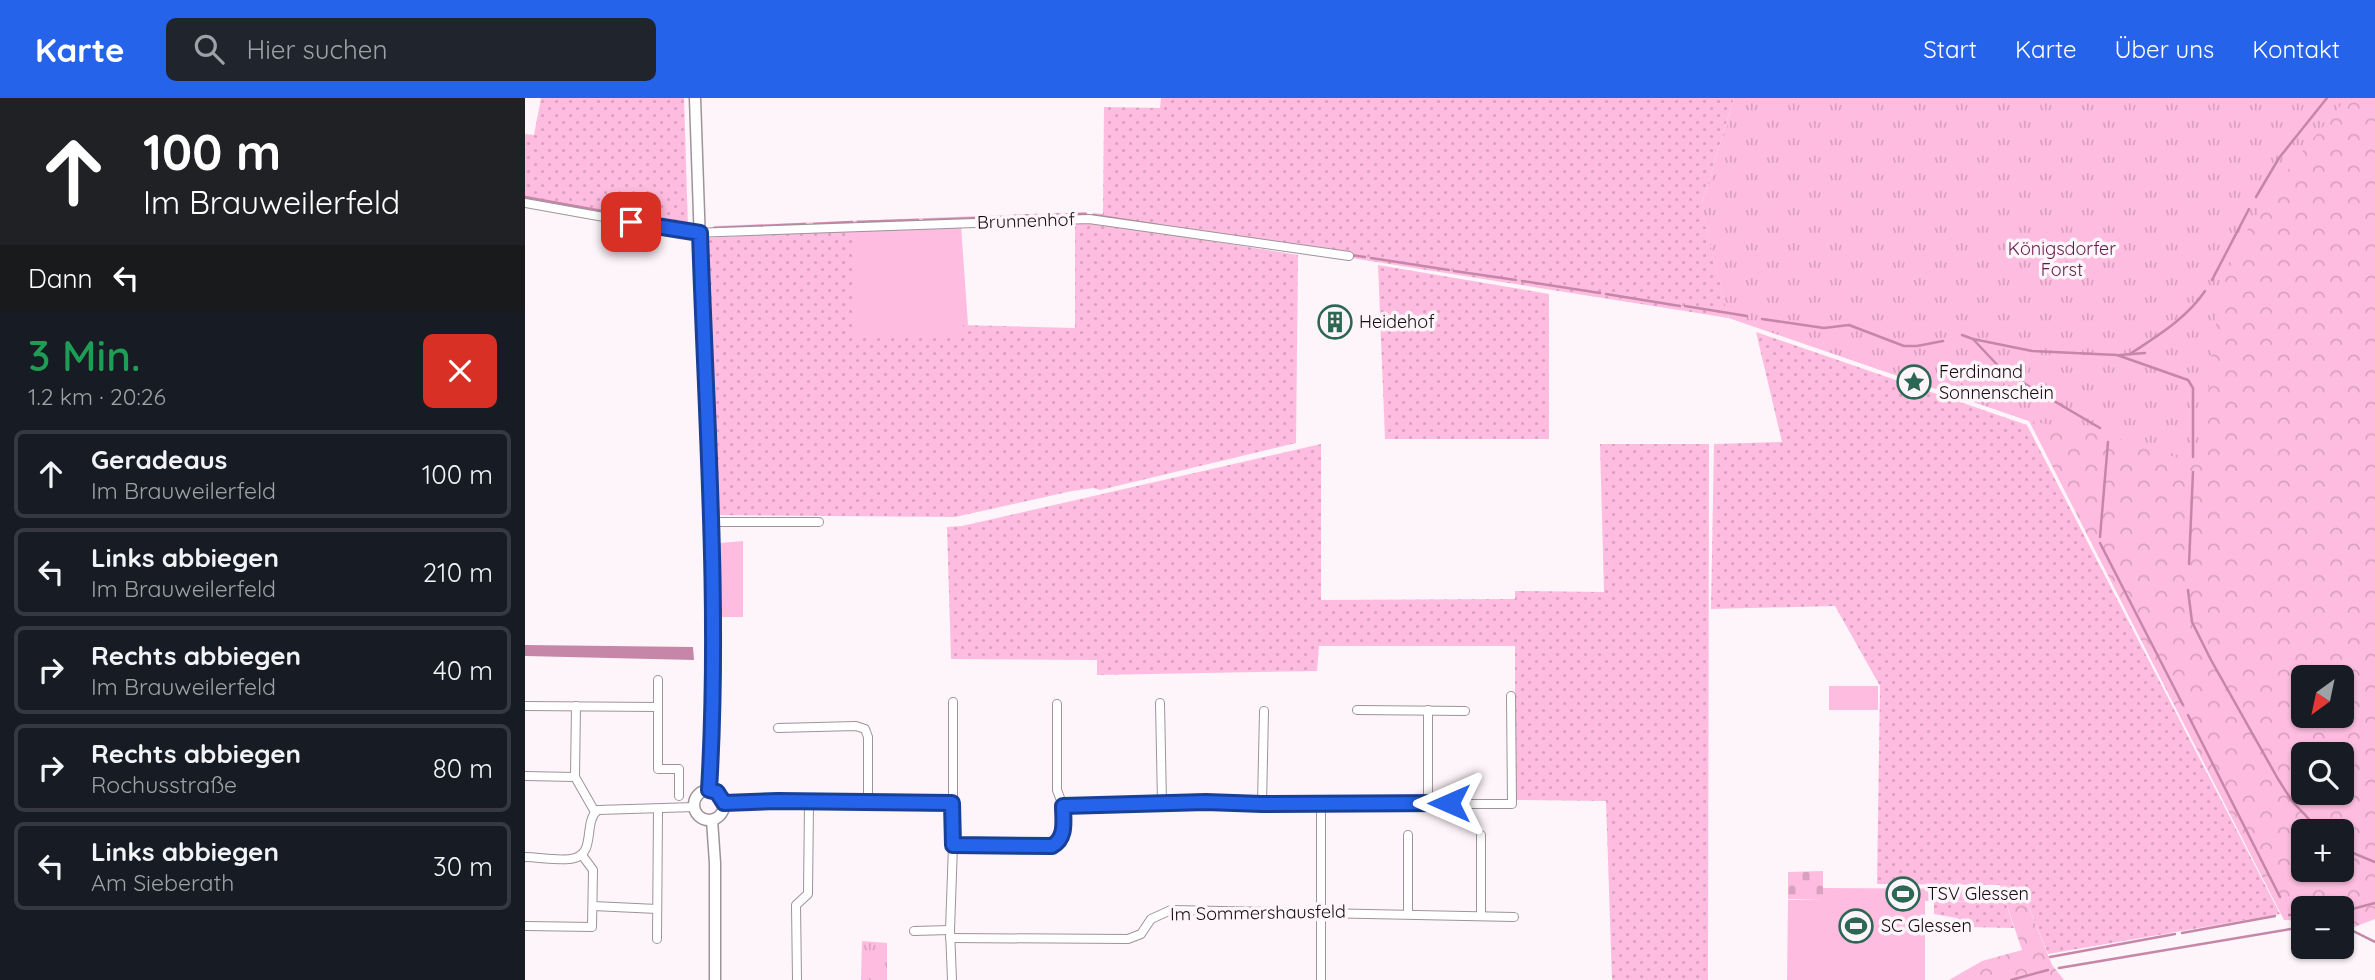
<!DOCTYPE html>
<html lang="de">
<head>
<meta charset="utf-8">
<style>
  :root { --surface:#171b24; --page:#20242c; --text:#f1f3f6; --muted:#9ea1a6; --line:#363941; --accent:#2563eb }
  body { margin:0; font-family:Quicksand,sans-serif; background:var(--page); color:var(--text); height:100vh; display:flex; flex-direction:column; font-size:26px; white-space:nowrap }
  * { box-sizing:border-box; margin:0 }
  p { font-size:23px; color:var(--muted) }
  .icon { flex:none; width:38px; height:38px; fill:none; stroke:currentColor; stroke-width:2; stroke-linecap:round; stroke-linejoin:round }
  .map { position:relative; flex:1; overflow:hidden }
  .sheet { display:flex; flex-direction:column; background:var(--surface); width:525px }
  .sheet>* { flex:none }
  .top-card { background:#202124; color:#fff; overflow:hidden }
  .needle { width:46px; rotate:213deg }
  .buttons { position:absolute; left:1766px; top:567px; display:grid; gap:14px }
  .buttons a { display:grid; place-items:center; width:63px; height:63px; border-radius:10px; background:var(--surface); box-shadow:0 2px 5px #0004; font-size:35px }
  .pin { position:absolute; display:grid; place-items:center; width:60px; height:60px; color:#fff; margin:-30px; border-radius:14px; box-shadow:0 4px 10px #0006 }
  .me { position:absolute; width:77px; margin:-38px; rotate:270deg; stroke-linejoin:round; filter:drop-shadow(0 0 5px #0008) }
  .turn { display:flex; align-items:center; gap:24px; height:147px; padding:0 28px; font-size:32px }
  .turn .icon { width:91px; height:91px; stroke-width:2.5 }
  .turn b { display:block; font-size:49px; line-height:60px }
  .then { display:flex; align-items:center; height:66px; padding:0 28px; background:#0003; gap:14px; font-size:26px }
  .round { display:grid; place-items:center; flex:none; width:74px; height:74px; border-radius:10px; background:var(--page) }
  .overview { display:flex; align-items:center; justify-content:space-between; height:119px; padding:0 28px }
  h1 { font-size:42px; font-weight:600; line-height:52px; color:#1e9e55 }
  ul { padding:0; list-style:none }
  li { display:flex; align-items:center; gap:21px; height:88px; margin:0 14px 10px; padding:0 14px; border:4px solid var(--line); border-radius:10px }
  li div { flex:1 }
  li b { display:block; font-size:26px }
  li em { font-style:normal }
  header { display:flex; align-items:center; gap:42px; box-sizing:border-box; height:98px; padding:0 35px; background:var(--accent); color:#fff }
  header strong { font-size:33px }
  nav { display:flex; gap:38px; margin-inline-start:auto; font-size:24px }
  .search { width:490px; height:63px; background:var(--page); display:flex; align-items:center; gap:18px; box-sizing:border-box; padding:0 24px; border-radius:10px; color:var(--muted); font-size:26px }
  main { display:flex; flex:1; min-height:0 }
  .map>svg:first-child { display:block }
  .grass { fill:url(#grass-dots) }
  .forest { fill:url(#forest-crowns); fill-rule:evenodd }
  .cemetery { fill:url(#cemetery-stones) }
  .park { fill:url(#park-tufts) }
  .pitch { fill:#febde0 }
  .water { fill:#c586a8 }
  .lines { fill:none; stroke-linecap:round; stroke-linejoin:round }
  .stream { stroke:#c586a8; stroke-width:2.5 }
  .street-casing { stroke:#9d9499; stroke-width:10 }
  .secondary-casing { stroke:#9d9499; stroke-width:13 }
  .street { stroke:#fff; stroke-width:8 }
  .secondary { stroke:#fff; stroke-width:10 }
  .route-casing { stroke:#184099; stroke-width:18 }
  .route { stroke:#2563eb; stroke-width:12 }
  .labels { text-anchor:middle; stroke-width:7; stroke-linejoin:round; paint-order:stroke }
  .street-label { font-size:18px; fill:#110e10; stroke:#fef5fa }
  .park-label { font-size:18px; fill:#641a49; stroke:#fef5fa }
  .poi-label { font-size:18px; fill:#110e10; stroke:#fef5fa; text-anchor:start }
</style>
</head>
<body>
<header>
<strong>Karte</strong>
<div class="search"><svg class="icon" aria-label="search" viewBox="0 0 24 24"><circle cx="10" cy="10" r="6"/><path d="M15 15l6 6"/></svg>Hier suchen</div>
<nav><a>Start</a><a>Karte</a><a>Über uns</a><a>Kontakt</a></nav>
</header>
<main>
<section class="sheet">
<div class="top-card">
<div class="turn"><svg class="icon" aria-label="ahead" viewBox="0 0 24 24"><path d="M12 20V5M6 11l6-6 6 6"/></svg><div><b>100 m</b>Im Brauweilerfeld</div></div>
<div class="then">Dann<svg class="icon" aria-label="left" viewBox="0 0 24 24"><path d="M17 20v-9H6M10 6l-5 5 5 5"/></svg></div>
</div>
<div class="overview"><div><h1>3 Min.</h1><p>1.2 km · 20:26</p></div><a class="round" style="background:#d93025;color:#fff"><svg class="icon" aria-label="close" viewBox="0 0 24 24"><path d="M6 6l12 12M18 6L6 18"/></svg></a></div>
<ul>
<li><svg class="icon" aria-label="ahead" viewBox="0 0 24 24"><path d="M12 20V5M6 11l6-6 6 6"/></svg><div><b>Geradeaus</b><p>Im Brauweilerfeld</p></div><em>100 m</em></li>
<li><svg class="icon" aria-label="left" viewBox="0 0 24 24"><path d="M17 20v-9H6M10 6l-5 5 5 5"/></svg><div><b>Links abbiegen</b><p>Im Brauweilerfeld</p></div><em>210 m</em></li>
<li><svg class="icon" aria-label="right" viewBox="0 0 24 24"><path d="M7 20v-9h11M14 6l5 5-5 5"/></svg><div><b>Rechts abbiegen</b><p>Im Brauweilerfeld</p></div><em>40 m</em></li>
<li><svg class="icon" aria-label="right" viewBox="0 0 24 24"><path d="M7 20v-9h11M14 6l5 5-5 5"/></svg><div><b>Rechts abbiegen</b><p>Rochusstraße</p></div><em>80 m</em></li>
<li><svg class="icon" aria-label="left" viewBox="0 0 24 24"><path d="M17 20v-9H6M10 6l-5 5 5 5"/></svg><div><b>Links abbiegen</b><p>Am Sieberath</p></div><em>30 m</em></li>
</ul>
</section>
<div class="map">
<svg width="1850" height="882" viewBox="0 0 1850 882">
  <defs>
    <pattern id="grass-dots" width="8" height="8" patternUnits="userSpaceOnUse" patternTransform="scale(1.75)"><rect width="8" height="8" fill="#febde0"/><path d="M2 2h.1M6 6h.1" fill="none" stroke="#d9a1bf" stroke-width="1.8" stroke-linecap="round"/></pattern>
    <pattern id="forest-crowns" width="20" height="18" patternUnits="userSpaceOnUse" patternTransform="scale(1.75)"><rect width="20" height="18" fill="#febde0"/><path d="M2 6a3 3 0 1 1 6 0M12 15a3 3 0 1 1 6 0" fill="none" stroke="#d9a1bf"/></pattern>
    <pattern id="cemetery-stones" width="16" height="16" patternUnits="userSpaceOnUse" patternTransform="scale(1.75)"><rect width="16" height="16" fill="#febde0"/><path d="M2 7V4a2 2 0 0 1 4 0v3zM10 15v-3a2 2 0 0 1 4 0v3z" fill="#d9a1bf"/></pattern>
    <pattern id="park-tufts" width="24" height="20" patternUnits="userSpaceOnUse" patternTransform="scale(1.75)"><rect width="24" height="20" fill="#febde0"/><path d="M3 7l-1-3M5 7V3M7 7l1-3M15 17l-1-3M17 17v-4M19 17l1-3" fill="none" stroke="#d9a1bf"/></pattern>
  </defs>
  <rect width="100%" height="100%" fill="#fef5fa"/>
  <g class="grass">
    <polygon points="16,0 159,0 163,131 0,101 0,36 9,37"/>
    <polygon points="636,0 1209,0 1177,105 1177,114 1204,220 568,119 568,115 578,116 579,9 635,10"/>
    <polygon points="561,114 561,118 189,131 189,128"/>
    <polygon points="566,124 773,157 771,345 575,392 568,390 547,393 430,419 189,417 180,140 331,132 331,238 438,238 438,227 550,230 550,125"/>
    <polygon points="853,167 1024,196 1024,341 860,341"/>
    <polygon points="1231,234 1502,327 1755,816 1523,856 1496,790 1475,787 1352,786 1355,588 1310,508 1186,511 1189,346 1257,344"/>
    <polygon points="796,346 796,502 990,501 990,493 1079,494 1075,346 1184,346 1183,882 1087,882 1081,703 990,702 990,548 794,548 792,573 572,577 572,562 426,561 422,429 437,428"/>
    <polygon points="1409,803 1481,805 1489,830 1440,829 1432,820 1409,816"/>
  </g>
  <g class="forest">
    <path d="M1209 0H1850V821L1819 833 1817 832 1816 810H1778V823L1759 822 1504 323 1204 220 1177 114V105ZM1778 579H1816V618H1778ZM1778 656H1816V695H1778ZM1778 733H1816V772H1778Z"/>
    <polygon points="1475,787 1496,790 1527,867 1539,882 1424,882 1457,863 1497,852"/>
  </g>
  <polygon class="cemetery" points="1298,773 1298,801 1263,801 1263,774"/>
  <g class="park">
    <path d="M1211 0H1822C1775 56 1724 112 1700 182 1696 194 1694 207 1692 219 1683 269 1682 319 1680 369L1581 336 1504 323 1204 220 1177 114 1181 96Z"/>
    <polygon points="337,843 362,845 362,882 336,882"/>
  </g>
  <g class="pitch">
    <polygon points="436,127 443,227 438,227 438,238 331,239 331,132"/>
    <polygon points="218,443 218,519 196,519 195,445"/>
    <rect x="1304" y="588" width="49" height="24"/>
    <polygon points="1298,790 1475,791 1479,804 1400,803 1400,882 1262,882 1263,802 1298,801"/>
  </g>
  <polygon class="water" points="0,547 168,549 169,562 0,558"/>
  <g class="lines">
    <g class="stream">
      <polyline points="0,99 110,119"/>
      <polyline points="1731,99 1754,60 1802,0"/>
      <polyline points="521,117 561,116"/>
      <polyline points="568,117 633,127"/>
      <polyline points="489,118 513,117"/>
      <polyline points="116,121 163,129"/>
      <polyline points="399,122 483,119"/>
      <polyline points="333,124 393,122"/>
      <polyline points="289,126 327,124"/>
      <polyline points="189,130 280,126"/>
      <polyline points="826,157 840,159"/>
      <polyline points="846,160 924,172"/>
      <polyline points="929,173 991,182"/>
      <polyline points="1687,182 1724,111"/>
      <polyline points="997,183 1075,195"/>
      <polyline points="1081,196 1155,208"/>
      <polyline points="1160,208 1222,218"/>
      <polyline points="1237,221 1299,230 1324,227 1379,248 1392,248 1418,243"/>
      <polyline points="1437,237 1448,241 1478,273 1575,330"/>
      <polyline points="1448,241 1507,253 1592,257 1663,282 1668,290 1668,359"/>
      <path d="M1605 256C1632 238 1662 220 1680 193"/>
      <polyline points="1595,257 1620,255"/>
      <polyline points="1575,439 1583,344"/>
      <polyline points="1575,445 1658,607"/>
      <polyline points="1664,466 1668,374"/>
      <polyline points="1663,492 1667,524 1686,562 1753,681 1767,703 1795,733"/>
      <polyline points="1663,617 1755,799"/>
      <polyline points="1816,750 1850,764"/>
      <polyline points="1816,814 1850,805"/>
      <polyline points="1764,817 1778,816"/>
      <polyline points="1816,827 1850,844"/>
      <polyline points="1657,835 1750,818"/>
      <polyline points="1525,859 1650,836"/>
      <polyline points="1534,870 1778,829"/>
      <polyline points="1486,882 1523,872"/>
    </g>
    <defs>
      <g id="street">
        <polyline points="0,105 168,135 564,121 824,158"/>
        <polyline points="185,424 294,424"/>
        <polyline points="635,605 637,705"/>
        <polyline points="532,606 532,692 538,708"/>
        <polyline points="0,608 133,609 133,671 154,671 154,698"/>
        <polyline points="133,609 133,582"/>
        <polyline points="832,612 940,613"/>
        <polyline points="903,612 903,704"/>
        <polyline points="253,630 331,628 340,631 343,639 343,704"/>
        <polyline points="0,678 50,679 51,608"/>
        <polyline points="50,679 70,714"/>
        <polyline points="199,705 253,703 427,705"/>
        <polyline points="737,706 739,613"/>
        <polyline points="883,737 883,816"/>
        <polyline points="956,737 956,817"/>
        <path d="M428 747 527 748C542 740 538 722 538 708L681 704 737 706H987L986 598"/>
        <path d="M0 759C15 759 36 764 50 760 71 754 58 723 73 712L170 709"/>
        <polyline points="68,808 132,811"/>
        <polyline points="1,828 67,829 68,772 57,757"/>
        <polyline points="389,833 425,832"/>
        <polyline points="425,840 603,841 616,836 626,821 646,812 989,819"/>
        <polyline points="132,841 133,712"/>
        <polyline points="272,882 271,807 283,796 284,704"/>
        <polyline points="427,882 425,832 428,747 428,604"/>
        <polyline points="796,882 796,706"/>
      </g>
      <g id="secondary">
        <polyline points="170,0 186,465 188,637 184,692"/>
        <circle cx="184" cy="707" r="15"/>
        <polyline points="187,722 190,765 190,882"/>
      </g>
    </defs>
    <use href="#street" class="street-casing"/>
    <use href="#secondary" class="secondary-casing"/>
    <use href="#street" class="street"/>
    <use href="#secondary" class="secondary"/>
  </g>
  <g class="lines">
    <defs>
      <path id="route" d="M106 124 175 135C181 320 195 507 184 692L192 694 199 705 253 703 427 705 428 747 527 748C542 740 538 722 538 708L681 704 737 706 924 705"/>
    </defs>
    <use href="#route" class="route-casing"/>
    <use href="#route" class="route"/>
  </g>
  <defs>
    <symbol id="building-ring" viewBox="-11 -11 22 22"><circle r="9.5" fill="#fef5fa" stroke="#2b6752" stroke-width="1.5"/><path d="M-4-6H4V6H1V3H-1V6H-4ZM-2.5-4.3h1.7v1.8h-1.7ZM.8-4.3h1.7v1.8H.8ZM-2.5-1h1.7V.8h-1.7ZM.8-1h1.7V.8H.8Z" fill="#2b6752"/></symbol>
    <symbol id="sight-ring" viewBox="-11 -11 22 22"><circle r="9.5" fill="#fef5fa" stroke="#2b6752" stroke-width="1.5"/><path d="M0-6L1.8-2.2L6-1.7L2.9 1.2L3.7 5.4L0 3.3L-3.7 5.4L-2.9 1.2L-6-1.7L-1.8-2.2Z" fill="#2b6752"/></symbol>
    <symbol id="stadium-ring" viewBox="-11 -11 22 22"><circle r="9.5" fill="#fef5fa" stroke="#2b6752" stroke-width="1.5"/><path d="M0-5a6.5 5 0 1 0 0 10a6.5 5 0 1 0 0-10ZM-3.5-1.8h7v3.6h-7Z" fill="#2b6752"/></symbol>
  </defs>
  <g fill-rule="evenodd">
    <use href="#building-ring" x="791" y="205" width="38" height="38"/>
    <use href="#sight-ring" x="1370" y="265" width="38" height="38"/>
    <use href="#stadium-ring" x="1359" y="777" width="38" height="38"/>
    <use href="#stadium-ring" x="1312" y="809" width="38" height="38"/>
  </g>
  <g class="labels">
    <g class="street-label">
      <text transform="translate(501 123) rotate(-2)" y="6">Brunnenhof</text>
      <text transform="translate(733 815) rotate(-1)" y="6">Im Sommershausfeld</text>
    </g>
    <g class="park-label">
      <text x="1537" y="157">Königsdorfer<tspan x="1537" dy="21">Forst</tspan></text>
    </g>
    <g class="poi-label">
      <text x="834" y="230">Heidehof</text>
      <text x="1414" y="280">Ferdinand<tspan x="1414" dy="21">Sonnenschein</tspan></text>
      <text x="1402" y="802">TSV Glessen</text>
      <text x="1356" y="834">SC Glessen</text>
    </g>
  </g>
</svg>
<div class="buttons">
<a><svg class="needle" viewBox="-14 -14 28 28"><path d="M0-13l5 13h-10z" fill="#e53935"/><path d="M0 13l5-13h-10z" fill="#9ea1a6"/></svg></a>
<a><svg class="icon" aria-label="search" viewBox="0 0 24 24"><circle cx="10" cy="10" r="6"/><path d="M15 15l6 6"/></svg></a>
<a>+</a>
<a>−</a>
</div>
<div class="pin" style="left:106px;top:124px;background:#d93025"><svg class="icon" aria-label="arrive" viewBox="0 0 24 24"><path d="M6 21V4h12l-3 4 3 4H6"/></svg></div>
<svg class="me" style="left:924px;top:705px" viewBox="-20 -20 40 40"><path d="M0-17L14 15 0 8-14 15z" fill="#2563eb" stroke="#fff" stroke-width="4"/></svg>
</div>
</main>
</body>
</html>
